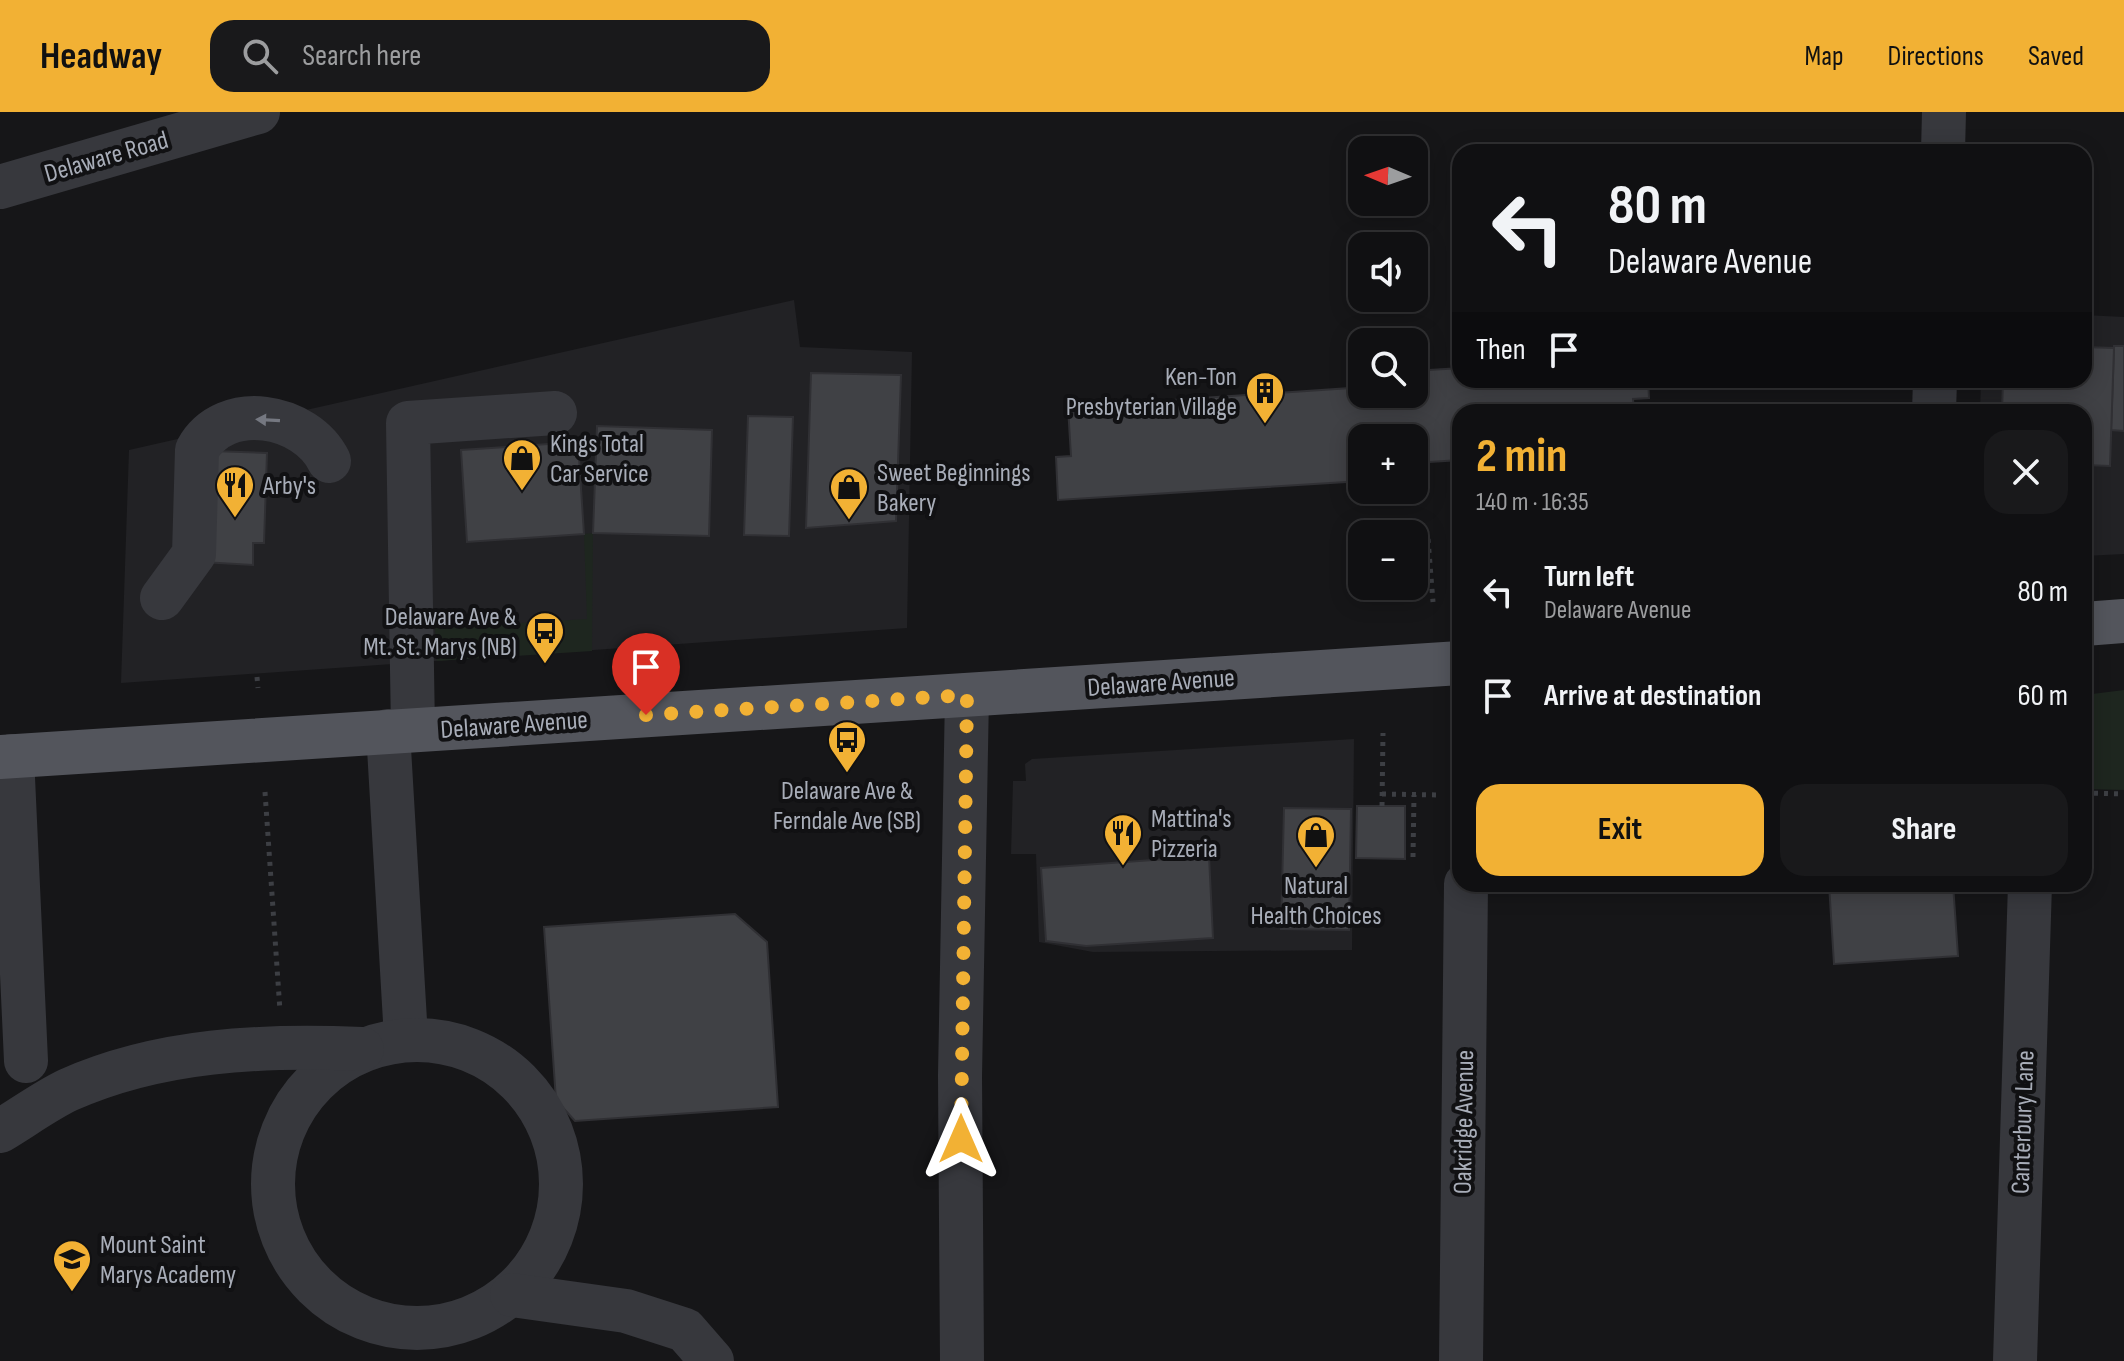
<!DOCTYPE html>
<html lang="en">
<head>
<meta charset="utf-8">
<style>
  :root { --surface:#101012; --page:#19191b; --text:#f1f3f6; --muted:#9c9d9f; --line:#303032; --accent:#f2b134 }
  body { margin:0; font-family:"Sofia Sans Condensed",sans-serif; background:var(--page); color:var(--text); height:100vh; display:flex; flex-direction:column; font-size:30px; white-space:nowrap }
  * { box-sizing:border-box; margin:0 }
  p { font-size:26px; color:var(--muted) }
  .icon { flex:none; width:44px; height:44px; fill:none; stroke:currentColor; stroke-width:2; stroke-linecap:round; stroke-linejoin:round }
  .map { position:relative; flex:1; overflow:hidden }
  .drawer { position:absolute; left:1452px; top:292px; width:640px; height:488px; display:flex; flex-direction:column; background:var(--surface); border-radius:24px; box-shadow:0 4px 20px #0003,0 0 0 2px var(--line) }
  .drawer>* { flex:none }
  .banner { position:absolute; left:1452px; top:32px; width:640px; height:244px; border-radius:24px; box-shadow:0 4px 20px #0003,0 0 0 2px var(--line); background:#101012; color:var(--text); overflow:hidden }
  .needle { width:52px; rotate:272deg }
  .controls { position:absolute; left:1348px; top:24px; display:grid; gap:16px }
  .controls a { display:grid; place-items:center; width:80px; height:80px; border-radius:16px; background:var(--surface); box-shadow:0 4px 20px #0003,0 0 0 2px var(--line); font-size:40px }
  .pin { position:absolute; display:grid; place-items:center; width:68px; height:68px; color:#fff; margin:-82px -34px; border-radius:50% 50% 50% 0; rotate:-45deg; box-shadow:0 0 8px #0007 }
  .pin .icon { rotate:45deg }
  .me { position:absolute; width:88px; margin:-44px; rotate:0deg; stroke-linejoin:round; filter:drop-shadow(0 0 6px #0008) }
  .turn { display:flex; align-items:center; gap:28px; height:168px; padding:0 24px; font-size:36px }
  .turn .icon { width:104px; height:104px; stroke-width:2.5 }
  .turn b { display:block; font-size:56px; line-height:68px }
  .then { display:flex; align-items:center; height:76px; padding:0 24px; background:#0003; gap:16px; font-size:30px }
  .round { display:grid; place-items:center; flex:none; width:84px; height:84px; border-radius:24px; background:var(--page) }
  .summary { display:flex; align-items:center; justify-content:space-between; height:136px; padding:0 24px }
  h1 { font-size:48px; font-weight:700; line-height:60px; color:var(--accent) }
  .action { display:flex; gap:16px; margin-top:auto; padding:16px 24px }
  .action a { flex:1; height:92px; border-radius:24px; background:var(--accent); color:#111; font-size:32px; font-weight:700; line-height:92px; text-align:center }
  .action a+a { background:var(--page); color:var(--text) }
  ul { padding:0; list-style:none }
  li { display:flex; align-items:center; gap:24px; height:104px; padding:0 24px }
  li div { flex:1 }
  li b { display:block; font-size:30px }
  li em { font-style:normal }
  header { display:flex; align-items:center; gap:48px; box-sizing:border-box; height:112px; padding:0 40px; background:var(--accent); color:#111 }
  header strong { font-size:38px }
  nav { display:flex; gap:44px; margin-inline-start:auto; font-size:28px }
  .search { width:560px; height:72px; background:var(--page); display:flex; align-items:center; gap:20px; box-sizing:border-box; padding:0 28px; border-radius:24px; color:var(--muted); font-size:30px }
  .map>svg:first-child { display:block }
  .built { fill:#222225 }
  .green { fill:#1e261f }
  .building { fill:#404145; stroke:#303034; stroke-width:2 }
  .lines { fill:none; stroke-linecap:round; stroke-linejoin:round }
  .path { stroke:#3d3f44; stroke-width:5; stroke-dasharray:4 6; stroke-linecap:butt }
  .minor { stroke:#37383d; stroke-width:44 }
  .major { stroke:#53555c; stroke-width:44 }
  .oneway { fill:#757881 }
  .route { stroke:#f2b134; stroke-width:14; stroke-dasharray:0 25.2 }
  .labels { text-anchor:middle; stroke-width:8; stroke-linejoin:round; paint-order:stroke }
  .street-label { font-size:26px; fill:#a8adb8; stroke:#111113 }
  .poi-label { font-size:26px; fill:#a8adb8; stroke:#111113; text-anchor:start }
</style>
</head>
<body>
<header>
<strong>Headway</strong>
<div class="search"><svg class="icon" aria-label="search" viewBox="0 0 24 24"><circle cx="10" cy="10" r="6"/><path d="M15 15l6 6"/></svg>Search here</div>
<nav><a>Map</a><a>Directions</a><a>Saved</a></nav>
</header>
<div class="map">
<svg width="2124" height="1249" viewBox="0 0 2124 1249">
  <rect width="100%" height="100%" fill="#161618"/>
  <g class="built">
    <polygon points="794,188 800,235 912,240 907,516 121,571 129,338"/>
    <polygon points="2084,203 2124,205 2124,442 2084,444 2084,300 1980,300 1981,268 2084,268"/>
    <polygon points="1354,627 1352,838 1093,840 1039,830 1036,742 1011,742 1013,669 1026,669 1025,652 1032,647"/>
  </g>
  <g class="green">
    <polygon points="593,421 592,539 437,549 435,516 587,507 584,422"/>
    <polygon points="2124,578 2124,678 2084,677 2084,583"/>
  </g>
  <g class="building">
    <polygon points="2114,234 2124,234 2124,319 2111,318"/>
    <polygon points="2084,235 2114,236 2110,354 2084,353 2084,300 2002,300 2003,268 2084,268"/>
    <polygon points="1460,256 1460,268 1648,268 1649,286 1633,287 1634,300 1460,300 1460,348 1414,351 1414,326 1362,326 1362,369 1058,388 1056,345 1071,344 1068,295 1350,276 1349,263 1362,262 1362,282 1414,282 1414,259"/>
    <polygon points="811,261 901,263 896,409 806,416"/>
    <polygon points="748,304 793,305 789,424 744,423"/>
    <polygon points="597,314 712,318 709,424 593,421"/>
    <polygon points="578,330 584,422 467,430 461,338"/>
    <polygon points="212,339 267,341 264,431 253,431 253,453 202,450"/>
    <polygon points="1357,694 1405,694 1405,747 1356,746"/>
    <polygon points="1284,696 1351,697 1349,818 1281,817"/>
    <polygon points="1209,744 1213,826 1086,834 1046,829 1041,756"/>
    <polygon points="1829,772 1953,772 1958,844 1834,852"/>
    <polygon points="735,802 767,830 778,995 575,1009 556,988 544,815"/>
  </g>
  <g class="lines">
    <g class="path">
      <polyline points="1428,427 1433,490"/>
      <polyline points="257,565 258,576"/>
      <polyline points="265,680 280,899"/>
      <polyline points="2084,681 2124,682"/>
      <polyline points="1382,682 1441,683"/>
      <polyline points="1382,694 1383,621"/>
      <polyline points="1413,745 1414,683"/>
    </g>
    <g class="minor">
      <polyline points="1943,40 1944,0"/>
      <polyline points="0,75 258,0"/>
      <polyline points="1934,300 1935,268"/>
      <path d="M162 486 194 442 197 338C225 287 306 302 329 349"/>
      <polyline points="413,618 408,311 555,301"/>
      <polyline points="388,619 406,926"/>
      <polyline points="12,644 26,949"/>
      <circle cx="417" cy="1072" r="144"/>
      <path d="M0 1019C22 1006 45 989 68 978 160 937 262 933 362 937"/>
      <polyline points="512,1183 626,1199 685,1218 712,1249"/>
      <polyline points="962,1249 960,964 967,583"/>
      <polyline points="1461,1249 1466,772"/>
      <polyline points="2015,1249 2030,772"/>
    </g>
    <g class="major">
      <polyline points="2084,512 2124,509"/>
      <polyline points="0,645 1460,551"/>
    </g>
  </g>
  <defs><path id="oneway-solid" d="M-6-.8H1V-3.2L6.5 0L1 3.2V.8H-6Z" transform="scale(2)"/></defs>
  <use class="oneway" href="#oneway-solid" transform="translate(268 308) rotate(-177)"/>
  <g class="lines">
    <polyline class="route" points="646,603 967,583 961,1027"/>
  </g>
  <defs>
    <symbol id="building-pin" viewBox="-11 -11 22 30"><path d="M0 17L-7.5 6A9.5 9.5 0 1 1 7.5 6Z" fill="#f2b134" stroke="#111113"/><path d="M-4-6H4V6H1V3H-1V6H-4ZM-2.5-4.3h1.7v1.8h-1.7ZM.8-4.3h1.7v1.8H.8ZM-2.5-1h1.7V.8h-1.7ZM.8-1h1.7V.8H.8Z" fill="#111"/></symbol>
    <symbol id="shop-pin" viewBox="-11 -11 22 30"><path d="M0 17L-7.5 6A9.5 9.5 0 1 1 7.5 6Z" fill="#f2b134" stroke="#111113"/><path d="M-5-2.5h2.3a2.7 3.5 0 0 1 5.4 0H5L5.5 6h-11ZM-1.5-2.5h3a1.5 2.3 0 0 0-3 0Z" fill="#111"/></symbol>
    <symbol id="restaurant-pin" viewBox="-11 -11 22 30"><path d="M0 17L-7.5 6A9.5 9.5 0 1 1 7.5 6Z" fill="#f2b134" stroke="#111113"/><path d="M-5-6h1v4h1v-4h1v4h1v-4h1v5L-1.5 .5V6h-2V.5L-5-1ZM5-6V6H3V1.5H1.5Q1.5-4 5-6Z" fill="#111"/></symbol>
    <symbol id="bus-pin" viewBox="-11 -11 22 30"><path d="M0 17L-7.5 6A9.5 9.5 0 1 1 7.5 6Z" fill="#f2b134" stroke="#111113"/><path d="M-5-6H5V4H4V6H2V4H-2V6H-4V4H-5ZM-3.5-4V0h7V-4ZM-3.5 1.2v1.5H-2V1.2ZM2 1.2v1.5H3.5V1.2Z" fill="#111"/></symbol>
    <symbol id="school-pin" viewBox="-11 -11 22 30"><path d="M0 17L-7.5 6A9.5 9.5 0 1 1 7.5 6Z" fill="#f2b134" stroke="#111113"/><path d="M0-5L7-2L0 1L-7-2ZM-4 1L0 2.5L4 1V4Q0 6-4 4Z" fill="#111"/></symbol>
  </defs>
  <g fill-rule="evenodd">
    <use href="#building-pin" x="1243" y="257" width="44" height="60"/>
    <use href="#shop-pin" x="500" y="324" width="44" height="60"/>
    <use href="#restaurant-pin" x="213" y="351" width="44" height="60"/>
    <use href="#shop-pin" x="827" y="353" width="44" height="60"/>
    <use href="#bus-pin" x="523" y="497" width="44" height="60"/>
    <use href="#bus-pin" x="825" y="606" width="44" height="60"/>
    <use href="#restaurant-pin" x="1101" y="699" width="44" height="60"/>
    <use href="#shop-pin" x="1294" y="701" width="44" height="60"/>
    <use href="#school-pin" x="50" y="1125" width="44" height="60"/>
  </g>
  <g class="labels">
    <g class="street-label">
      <text transform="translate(106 44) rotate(-16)" y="9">Delaware Road</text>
      <text transform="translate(1161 570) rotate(-4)" y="9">Delaware Avenue</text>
      <text transform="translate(514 612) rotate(-4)" y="9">Delaware Avenue</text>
      <text transform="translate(1463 1010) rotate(-89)" y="9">Oakridge Avenue</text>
      <text transform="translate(2022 1010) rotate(-88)" y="9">Canterbury Lane</text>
    </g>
    <g class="poi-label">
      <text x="1237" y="273" text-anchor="end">Ken-Ton<tspan x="1237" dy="30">Presbyterian Village</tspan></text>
      <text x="550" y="340">Kings Total<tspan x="550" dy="30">Car Service</tspan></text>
      <text x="877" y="369">Sweet Beginnings<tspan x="877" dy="30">Bakery</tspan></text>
      <text x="263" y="382">Arby's</text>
      <text x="517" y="513" text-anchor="end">Delaware Ave &amp;<tspan x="517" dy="30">Mt. St. Marys (NB)</tspan></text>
      <text x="847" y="687" text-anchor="middle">Delaware Ave &amp;<tspan x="847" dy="30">Ferndale Ave (SB)</tspan></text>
      <text x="1151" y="715">Mattina's<tspan x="1151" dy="30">Pizzeria</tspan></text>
      <text x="1316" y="782" text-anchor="middle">Natural<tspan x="1316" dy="30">Health Choices</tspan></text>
      <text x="100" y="1141">Mount Saint<tspan x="100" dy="30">Marys Academy</tspan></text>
    </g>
  </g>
</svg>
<div class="controls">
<a><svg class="needle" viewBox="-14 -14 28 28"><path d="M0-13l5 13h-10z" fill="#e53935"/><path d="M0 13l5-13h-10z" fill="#9c9d9f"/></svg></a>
<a><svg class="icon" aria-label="sound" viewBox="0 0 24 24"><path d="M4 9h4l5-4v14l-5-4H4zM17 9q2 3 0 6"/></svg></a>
<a><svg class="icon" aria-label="search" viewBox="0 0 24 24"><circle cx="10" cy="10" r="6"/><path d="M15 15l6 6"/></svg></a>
<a>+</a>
<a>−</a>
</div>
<div class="pin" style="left:646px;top:603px;background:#d93025"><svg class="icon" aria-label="arrive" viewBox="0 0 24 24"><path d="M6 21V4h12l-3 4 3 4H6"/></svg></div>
<svg class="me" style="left:961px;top:1027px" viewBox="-20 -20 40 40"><path d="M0-17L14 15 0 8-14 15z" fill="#f2b134" stroke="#fff" stroke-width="4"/></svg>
<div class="banner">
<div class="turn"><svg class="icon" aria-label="left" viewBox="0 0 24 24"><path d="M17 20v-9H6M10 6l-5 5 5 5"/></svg><div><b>80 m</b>Delaware Avenue</div></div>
<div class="then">Then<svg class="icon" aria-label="arrive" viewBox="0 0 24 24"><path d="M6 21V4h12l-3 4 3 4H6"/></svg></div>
</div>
<section class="drawer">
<div class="summary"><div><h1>2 min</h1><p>140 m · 16:35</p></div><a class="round"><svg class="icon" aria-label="close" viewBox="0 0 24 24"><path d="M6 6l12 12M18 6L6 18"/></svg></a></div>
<ul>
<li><svg class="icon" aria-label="left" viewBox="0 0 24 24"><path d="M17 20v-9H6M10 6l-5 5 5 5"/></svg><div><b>Turn left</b><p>Delaware Avenue</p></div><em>80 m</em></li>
<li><svg class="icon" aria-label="arrive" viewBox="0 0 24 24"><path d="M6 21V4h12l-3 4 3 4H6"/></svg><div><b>Arrive at destination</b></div><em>60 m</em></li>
</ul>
<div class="action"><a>Exit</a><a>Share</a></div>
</section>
</div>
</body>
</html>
